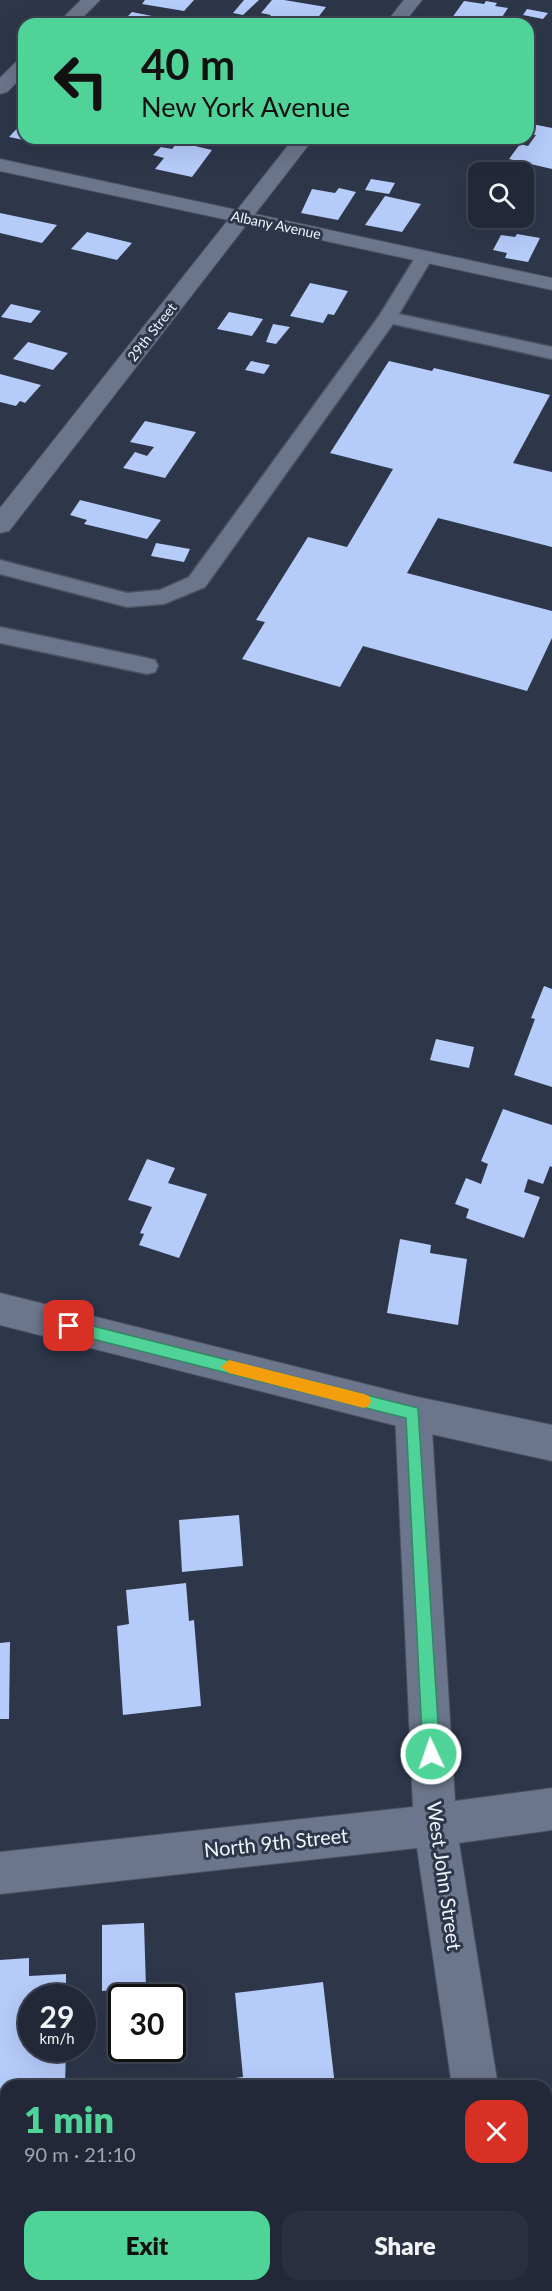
<!DOCTYPE html>
<html lang="en">
<head>
<meta charset="utf-8">
<style>
  :root { --surface:#222838; --page:#2a3040; --text:#f1f3f6; --muted:#a2a6ae; --line:#3f4453; --accent:#4fd399 }
  body { margin:0; font-family:Lato,sans-serif; background:var(--page); color:var(--text); height:100vh; display:flex; flex-direction:column; font-size:22px; white-space:nowrap }
  * { box-sizing:border-box; margin:0 }
  p { font-size:20px; color:var(--muted) }
  .icon { flex:none; width:33px; height:33px; fill:none; stroke:currentColor; stroke-width:2; stroke-linecap:round; stroke-linejoin:round }
  .map { position:relative; flex:1; overflow:hidden }
  .sheet { position:absolute; left:0px; top:2080px; width:552px; height:212px; display:flex; flex-direction:column; background:var(--surface); border-radius:18px 18px 0 0; box-shadow:0 6px 24px #0002,0 0 0 2px var(--line) }
  .sheet>* { flex:none }
  .guide { position:absolute; left:18px; top:18px; width:516px; height:126px; border-radius:18px; box-shadow:0 6px 24px #0002,0 0 0 2px var(--line); background:#4fd399; color:#111; overflow:hidden }
  .controls { position:absolute; left:468px; top:162px; display:grid; gap:12px }
  .controls a { display:grid; place-items:center; width:66px; height:66px; border-radius:12px; background:var(--surface); box-shadow:0 6px 24px #0002,0 0 0 2px var(--line); font-size:30px }
  .speed { position:absolute; left:18px; top:1984px; display:flex; gap:12px; font-size:30px; font-weight:700; text-align:center }
  .speed>* { display:grid; place-content:center; width:78px; height:78px; border-radius:50%; background:var(--surface); box-shadow:0 6px 24px #0002,0 0 0 2px var(--line); line-height:1 }
  .speed small { font-size:15px; font-weight:400 }
  .speed .limit { border:3px solid #111; border-radius:9px; background:#fff; color:#111 }
  .pin { position:absolute; display:grid; place-items:center; width:51px; height:51px; color:#fff; margin:-26px; border-radius:12px; box-shadow:0 3px 9px #0006 }
  .me { position:absolute; width:66px; margin:-33px; rotate:357deg; stroke-linejoin:round; filter:drop-shadow(0 0 4px #0008) }
  .turn { display:flex; align-items:center; gap:21px; height:126px; padding:0 24px; font-size:27px }
  .turn .icon { width:78px; height:78px; stroke-width:2.5 }
  .turn b { display:block; font-size:42px; line-height:51px }
  .round { display:grid; place-items:center; flex:none; width:63px; height:63px; border-radius:18px; background:var(--page) }
  .overview { display:flex; align-items:center; justify-content:space-between; height:102px; padding:0 24px }
  h1 { font-size:36px; font-weight:800; line-height:45px; color:var(--accent) }
  .cta { display:flex; gap:12px; margin-top:auto; padding:12px 24px }
  .cta a { flex:1; height:69px; border-radius:18px; background:var(--accent); color:#111; font-size:24px; font-weight:800; line-height:69px; text-align:center }
  .cta a+a { background:var(--page); color:var(--text) }
  .map>svg:first-child { display:block }
  .building { fill:#b5cbfa }
  .lines { fill:none; stroke-linecap:round; stroke-linejoin:round }
  .lane-casing { stroke:#4a5161; stroke-width:3 }
  .street-casing { stroke:#4a5161; stroke-width:2 }
  .secondary-casing { stroke:#4a5161; stroke-width:2 }
  .lane { fill:#6b758b; fill-rule:evenodd }
  .street { fill:#6b758b; fill-rule:evenodd }
  .secondary { fill:#6b758b; fill-rule:evenodd }
  .route { fill:#4fd399; stroke:#338963; stroke-width:1.5 }
  .slow { fill:#f59e0b }
  .labels { text-anchor:middle; stroke-width:6; stroke-linejoin:round; paint-order:stroke }
  .far-street-label { font-size:14px; fill:#eff4fe; stroke:#2e364a }
  .near-street-label { font-size:20px; fill:#eff4fe; stroke:#2e364a }
</style>
</head>
<body>
<div class="map">
<svg width="552" height="2291" viewBox="0 0 552 2291">
  <rect width="100%" height="100%" fill="#2e364a"/>
  <g class="building">
    <polygon points="145,0 194,0 184,11 142,4"/>
    <polygon points="244,0 259,0 243,15 233,13"/>
    <polygon points="272,0 284,0 326,7 313,24 295,20 287,24 266,20 271,15 261,13"/>
    <polygon points="464,1 484,4 486,1 497,3 495,6 508,8 502,17 506,18 502,24 449,22"/>
    <polygon points="527,9 548,13 543,19 523,15"/>
    <polygon points="132,12 162,18 157,24 120,24"/>
    <polygon points="24,121 24,138 42,138 38,143 9,137"/>
    <polygon points="532,124 552,128 552,169 509,159 520,144 528,146 536,135 528,134"/>
    <polygon points="375,138 403,138 399,144"/>
    <polygon points="178,142 212,150 192,177 155,169 164,158 153,155 161,147 172,149"/>
    <polygon points="371,179 395,183 389,194 365,190"/>
    <polygon points="339,188 356,192 338,220 301,213 312,189 335,193"/>
    <polygon points="385,196 421,204 402,232 365,225"/>
    <polygon points="0,213 57,225 42,243 0,233"/>
    <polygon points="87,232 132,243 117,260 71,249"/>
    <polygon points="517,234 540,238 528,262 505,258 507,253 493,250 501,235 515,237"/>
    <polygon points="310,283 348,291 334,315 328,314 323,323 290,316"/>
    <polygon points="11,304 41,311 31,323 1,317"/>
    <polygon points="229,312 263,319 252,336 217,329"/>
    <polygon points="273,324 290,327 276,344 266,342"/>
    <polygon points="28,342 68,353 53,370 13,359"/>
    <polygon points="251,361 270,365 264,374 245,370"/>
    <polygon points="389,361 432,371 434,368 550,395 513,463 552,472 552,547 438,518 407,573 552,611 552,638 527,691 363,646 340,687 242,659 265,622 256,620 308,537 347,547 393,469 330,453"/>
    <polygon points="0,374 41,385 25,403 20,401 16,406 0,402"/>
    <polygon points="145,421 196,432 165,478 123,468 135,452 147,456 154,447 130,442"/>
    <polygon points="80,500 161,520 147,539 84,524 87,520 70,515"/>
    <polygon points="156,543 190,549 184,562 151,556"/>
    <polygon points="544,986 552,989 552,1087 514,1075 535,1019 531,1018"/>
    <polygon points="436,1039 474,1047 469,1068 430,1060"/>
    <polygon points="503,1109 552,1125 552,1167 550,1166 543,1184 528,1179 524,1192 540,1197 524,1238 466,1218 469,1209 455,1204 466,1178 481,1184 488,1164 481,1161"/>
    <polygon points="147,1159 175,1168 168,1183 207,1194 179,1258 139,1245 144,1234 140,1233 152,1207 128,1200"/>
    <polygon points="400,1239 431,1245 430,1253 467,1259 458,1325 387,1313"/>
    <polygon points="239,1515 243,1566 182,1572 179,1520"/>
    <polygon points="186,1583 189,1621 194,1620 201,1706 123,1715 117,1626 129,1624 126,1590"/>
    <polygon points="10,1642 9,1719 0,1719 0,1643"/>
    <polygon points="144,1923 146,1988 102,1991 102,1925"/>
    <polygon points="29,1958 29,1976 66,1974 66,1998 32,1998 32,2049 66,2049 65,2086 6,2086 6,2110 0,2110 0,1960"/>
    <polygon points="323,1982 335,2086 204,2086 203,2082 243,2077 235,1993"/>
    <polygon points="255,2286 331,2286 332,2291 255,2291"/>
  </g>
  <g class="lines">
    <defs>
      <g id="lane">
        <polygon points="424,252 433,257 399,314 552,347 552,359 393,324 205,587 164,604 127,607 0,574 0,560 127,593 160,590 189,577 379,316 418,253"/>
        <polygon points="0,627 147,658 155,660 158,666 155,672 147,674 0,643"/>
      </g>
      <g id="street">
        <polygon points="81,0 100,0 76,24 57,24"/>
        <polygon points="404,0 422,0 403,24 385,24"/>
        <polygon points="24,59 24,75 7,92 0,94 0,78 17,61"/>
        <polygon points="294,138 314,138 255,214 552,278 552,290 247,224 9,531 0,533 0,508 228,220 0,171 0,159 237,210"/>
        <polygon points="413,1396 426,1401 431,1413 455,1801 552,1788 552,1830 459,1843 498,2086 452,2086 417,1848 0,1894 0,1852 413,1807 395,1413 400,1401"/>
        <polygon points="481,2286 529,2286 530,2291 482,2291"/>
      </g>
      <polygon id="secondary" points="0,1293 413,1396 552,1425 552,1461 413,1430 0,1325"/>
    </defs>
    <use href="#lane" class="lane-casing"/>
    <use href="#street" class="street-casing"/>
    <use href="#secondary" class="secondary-casing"/>
    <use href="#lane" class="lane"/>
    <use href="#street" class="street"/>
    <use href="#secondary" class="secondary"/>
  </g>
  <polygon class="route" points="69,1320 418,1408 440,1754 437,1760 431,1762 425,1760 423,1754 406,1418 69,1333 62,1326"/>
  <polygon class="slow" points="229,1360 364,1394 369,1396 371,1401 369,1406 364,1408 229,1373 221,1367"/>
  <g class="labels">
    <g class="far-street-label">
      <text transform="translate(276 225) rotate(12)" y="5">Albany Avenue</text>
      <text transform="translate(152 332) rotate(-52)" y="5">29th Street</text>
    </g>
    <g class="near-street-label">
      <text transform="translate(276 1843) rotate(-6)" y="7">North 9th Street</text>
      <text transform="translate(444 1876) rotate(82)" y="7">West John Street</text>
    </g>
  </g>
</svg>
<div class="controls">
<a><svg class="icon" aria-label="search" viewBox="0 0 24 24"><circle cx="10" cy="10" r="6"/><path d="M15 15l6 6"/></svg></a>
</div>
<div class="speed"><div>29<small>km/h</small></div><div class="limit">30</div></div>
<div class="pin" style="left:69px;top:1326px;background:#d93025"><svg class="icon" aria-label="arrive" viewBox="0 0 24 24"><path d="M6 21V4h12l-3 4 3 4H6"/></svg></div>
<svg class="me" style="left:431px;top:1754px" viewBox="-20 -20 40 40"><circle r="17" fill="#4fd399" stroke="#fff" stroke-width="3"/><path d="M0-11L8 9 0 5-8 9z" fill="#fff"/></svg>
<div class="guide">
<div class="turn"><svg class="icon" aria-label="left" viewBox="0 0 24 24"><path d="M17 20v-9H6M10 6l-5 5 5 5"/></svg><div><b>40 m</b>New York Avenue</div></div>
</div>
<section class="sheet">
<div class="overview"><div><h1>1 min</h1><p>90 m · 21:10</p></div><a class="round" style="background:#d93025;color:#fff"><svg class="icon" aria-label="close" viewBox="0 0 24 24"><path d="M6 6l12 12M18 6L6 18"/></svg></a></div>
<div class="cta"><a>Exit</a><a>Share</a></div>
</section>
</div>
</body>
</html>
